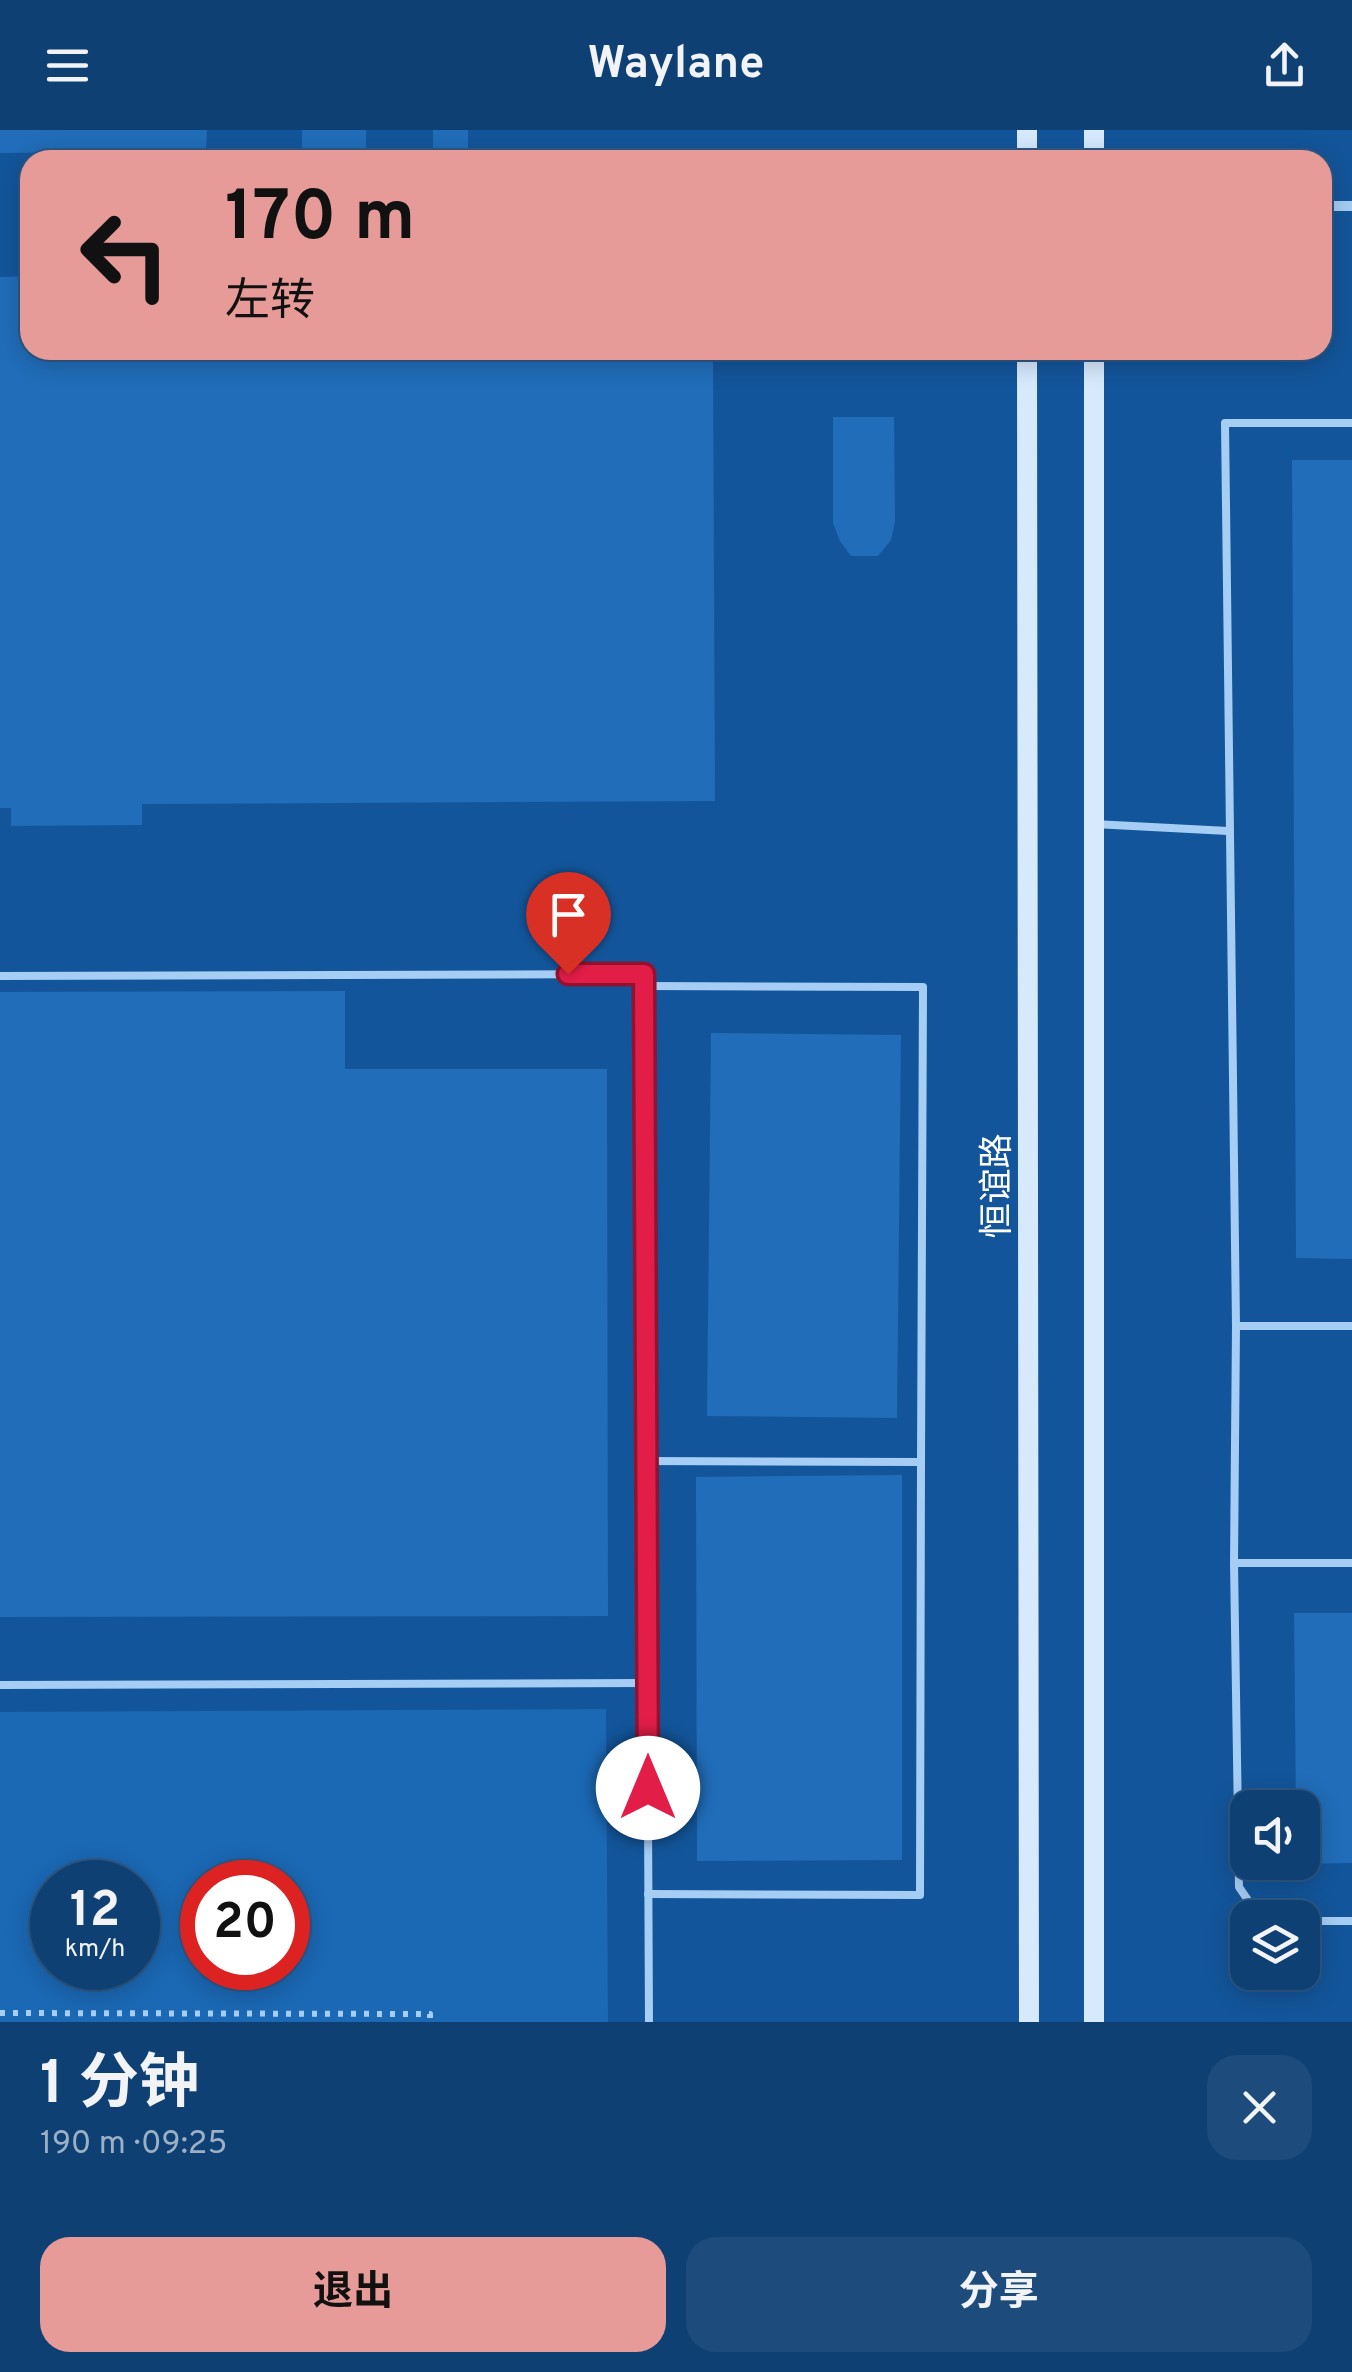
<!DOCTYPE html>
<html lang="zh">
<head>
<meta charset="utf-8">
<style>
  :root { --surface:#0e4074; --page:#1c4b7c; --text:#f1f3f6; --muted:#9bafc5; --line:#2e5986; --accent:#e69b98 }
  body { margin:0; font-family:Overpass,"Noto Sans SC",sans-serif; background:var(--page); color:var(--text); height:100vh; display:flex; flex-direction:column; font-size:38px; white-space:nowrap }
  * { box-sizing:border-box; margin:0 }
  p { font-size:32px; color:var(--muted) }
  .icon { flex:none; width:55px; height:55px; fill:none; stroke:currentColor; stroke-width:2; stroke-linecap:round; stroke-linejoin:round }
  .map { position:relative; height:1892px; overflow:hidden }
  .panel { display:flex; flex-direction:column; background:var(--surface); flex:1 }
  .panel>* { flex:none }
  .hud { position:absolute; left:20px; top:20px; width:1312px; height:210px; border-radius:30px; box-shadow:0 5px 25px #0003,0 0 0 2px var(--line); background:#e69b98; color:#111; overflow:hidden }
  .fabs { position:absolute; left:1230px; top:1660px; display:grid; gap:20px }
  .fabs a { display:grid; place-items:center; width:90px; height:90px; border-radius:20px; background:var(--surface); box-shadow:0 5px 25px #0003,0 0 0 2px var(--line); font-size:50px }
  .speed { position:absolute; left:30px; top:1730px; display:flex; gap:20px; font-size:50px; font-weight:700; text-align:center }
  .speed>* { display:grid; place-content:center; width:130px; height:130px; border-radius:50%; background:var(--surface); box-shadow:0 5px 25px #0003,0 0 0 2px var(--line); line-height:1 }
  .speed small { font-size:25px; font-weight:400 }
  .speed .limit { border:15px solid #d22; background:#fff; color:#111 }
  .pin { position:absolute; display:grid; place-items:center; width:85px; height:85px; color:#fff; margin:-102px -42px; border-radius:50% 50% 50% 0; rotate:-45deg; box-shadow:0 0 10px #0007 }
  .pin .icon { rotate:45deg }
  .me { position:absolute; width:110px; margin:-55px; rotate:0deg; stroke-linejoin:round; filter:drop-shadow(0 0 8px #0008) }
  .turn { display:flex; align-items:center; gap:35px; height:210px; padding:0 40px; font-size:45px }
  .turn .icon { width:130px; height:130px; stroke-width:2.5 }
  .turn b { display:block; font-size:70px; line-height:85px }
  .round { display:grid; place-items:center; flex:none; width:105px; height:105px; border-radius:30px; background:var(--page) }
  .summary { display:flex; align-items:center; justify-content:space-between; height:170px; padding:0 40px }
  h1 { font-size:60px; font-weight:700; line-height:75px }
  .action { display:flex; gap:20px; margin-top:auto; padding:20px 40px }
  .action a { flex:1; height:115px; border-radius:30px; background:var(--accent); color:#111; font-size:40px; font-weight:700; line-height:115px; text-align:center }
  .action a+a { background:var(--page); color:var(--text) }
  header { display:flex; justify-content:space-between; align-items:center; height:130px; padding:0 40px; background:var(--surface); font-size:45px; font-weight:700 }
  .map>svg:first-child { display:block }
  .green { fill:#1b68b4; fill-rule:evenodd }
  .building { fill:#216db9 }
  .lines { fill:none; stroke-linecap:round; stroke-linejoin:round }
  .path { stroke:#a6cdf3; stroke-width:6; stroke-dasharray:5 8; stroke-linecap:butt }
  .service { stroke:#a6cdf3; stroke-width:8 }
  .minor { stroke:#a6cdf3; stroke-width:10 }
  .secondary { stroke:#d6e9fd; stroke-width:20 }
  .route-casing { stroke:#92132f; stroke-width:25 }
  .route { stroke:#e11d48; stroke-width:18 }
  .labels { text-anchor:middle; stroke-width:10; stroke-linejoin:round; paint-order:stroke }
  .street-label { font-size:35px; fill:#fff; stroke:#13559a }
</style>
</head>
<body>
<header><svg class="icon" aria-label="menu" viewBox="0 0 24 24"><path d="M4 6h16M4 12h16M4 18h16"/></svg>Waylane<svg class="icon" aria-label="share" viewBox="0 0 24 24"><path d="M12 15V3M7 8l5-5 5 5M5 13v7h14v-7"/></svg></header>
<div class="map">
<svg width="1352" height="1892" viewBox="0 0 1352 1892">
  <rect width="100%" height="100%" fill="#13559a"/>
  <path class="green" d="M606 1579 608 1892H0V1582ZM52 1752H138V1838H52ZM202 1752H288V1838H202Z"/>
  <g class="building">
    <polygon points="0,0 207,0 206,21 0,23"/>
    <rect x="302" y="0" width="64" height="19"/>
    <rect x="433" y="0" width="35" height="20"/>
    <polygon points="30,146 30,220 713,220 715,671 142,674 142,695 11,696 11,678 0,678 0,147"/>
    <polygon points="833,287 894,287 895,392 891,410 878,426 851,426 840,411 833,393"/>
    <polygon points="1292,330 1352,330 1352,1129 1296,1128"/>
    <polygon points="345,861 345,939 607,939 608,1486 0,1487 0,862"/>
    <polygon points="711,903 901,905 897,1288 707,1286"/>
    <polygon points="902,1345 902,1730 697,1731 696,1347"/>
    <polygon points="1294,1483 1352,1483 1352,1733 1302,1734 1302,1678 1296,1678"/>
  </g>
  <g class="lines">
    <polyline class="path" points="0,1883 430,1884 430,1892"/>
    <g class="service">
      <polyline points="1094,694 1228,701"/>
      <polyline points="0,846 644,844 649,1892"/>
      <polyline points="644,856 923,857 921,1332"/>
      <polyline points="1236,1196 1352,1196"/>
      <polyline points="646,1331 921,1332 920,1765 648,1764"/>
      <polyline points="1234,1433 1352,1433"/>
      <polyline points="0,1555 647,1553"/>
      <polyline points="1260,1788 1239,1757 1234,1433 1236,1196 1225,293 1352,293"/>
      <polyline points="1302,1791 1352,1791"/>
    </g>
    <polyline class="minor" points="1322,76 1352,76"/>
    <g class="secondary">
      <polyline points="1027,0 1027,30"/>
      <polyline points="1094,0 1094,30"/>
      <polyline points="1027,220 1029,1892"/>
      <polyline points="1094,220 1094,1892"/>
    </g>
  </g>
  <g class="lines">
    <defs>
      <polyline id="route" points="568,844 644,844 648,1658"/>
    </defs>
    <use href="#route" class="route-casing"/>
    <use href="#route" class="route"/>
  </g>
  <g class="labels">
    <g class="street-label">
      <text transform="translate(996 1056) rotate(-90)" y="12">恒谊路</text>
    </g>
  </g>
</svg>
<div class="fabs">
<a><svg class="icon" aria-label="sound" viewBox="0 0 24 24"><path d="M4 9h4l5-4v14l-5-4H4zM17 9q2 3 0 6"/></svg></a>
<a><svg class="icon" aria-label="layers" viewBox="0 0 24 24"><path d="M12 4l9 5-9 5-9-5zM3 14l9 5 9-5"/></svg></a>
</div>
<div class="speed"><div>12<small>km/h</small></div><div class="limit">20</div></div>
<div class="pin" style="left:568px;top:844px;background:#d93025"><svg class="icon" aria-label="arrive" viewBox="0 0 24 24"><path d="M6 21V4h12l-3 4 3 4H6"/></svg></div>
<svg class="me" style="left:648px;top:1658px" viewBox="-20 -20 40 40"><circle r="19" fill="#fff"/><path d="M0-13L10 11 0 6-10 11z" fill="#e11d48"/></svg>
<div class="hud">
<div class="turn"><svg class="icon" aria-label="left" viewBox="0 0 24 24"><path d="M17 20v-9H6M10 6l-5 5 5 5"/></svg><div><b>170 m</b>左转</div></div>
</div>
</div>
<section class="panel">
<div class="summary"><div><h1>1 分钟</h1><p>190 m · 09:25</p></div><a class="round"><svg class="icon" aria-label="close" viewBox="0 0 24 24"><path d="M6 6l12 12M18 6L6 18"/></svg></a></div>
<div class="action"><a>退出</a><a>分享</a></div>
</section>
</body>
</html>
